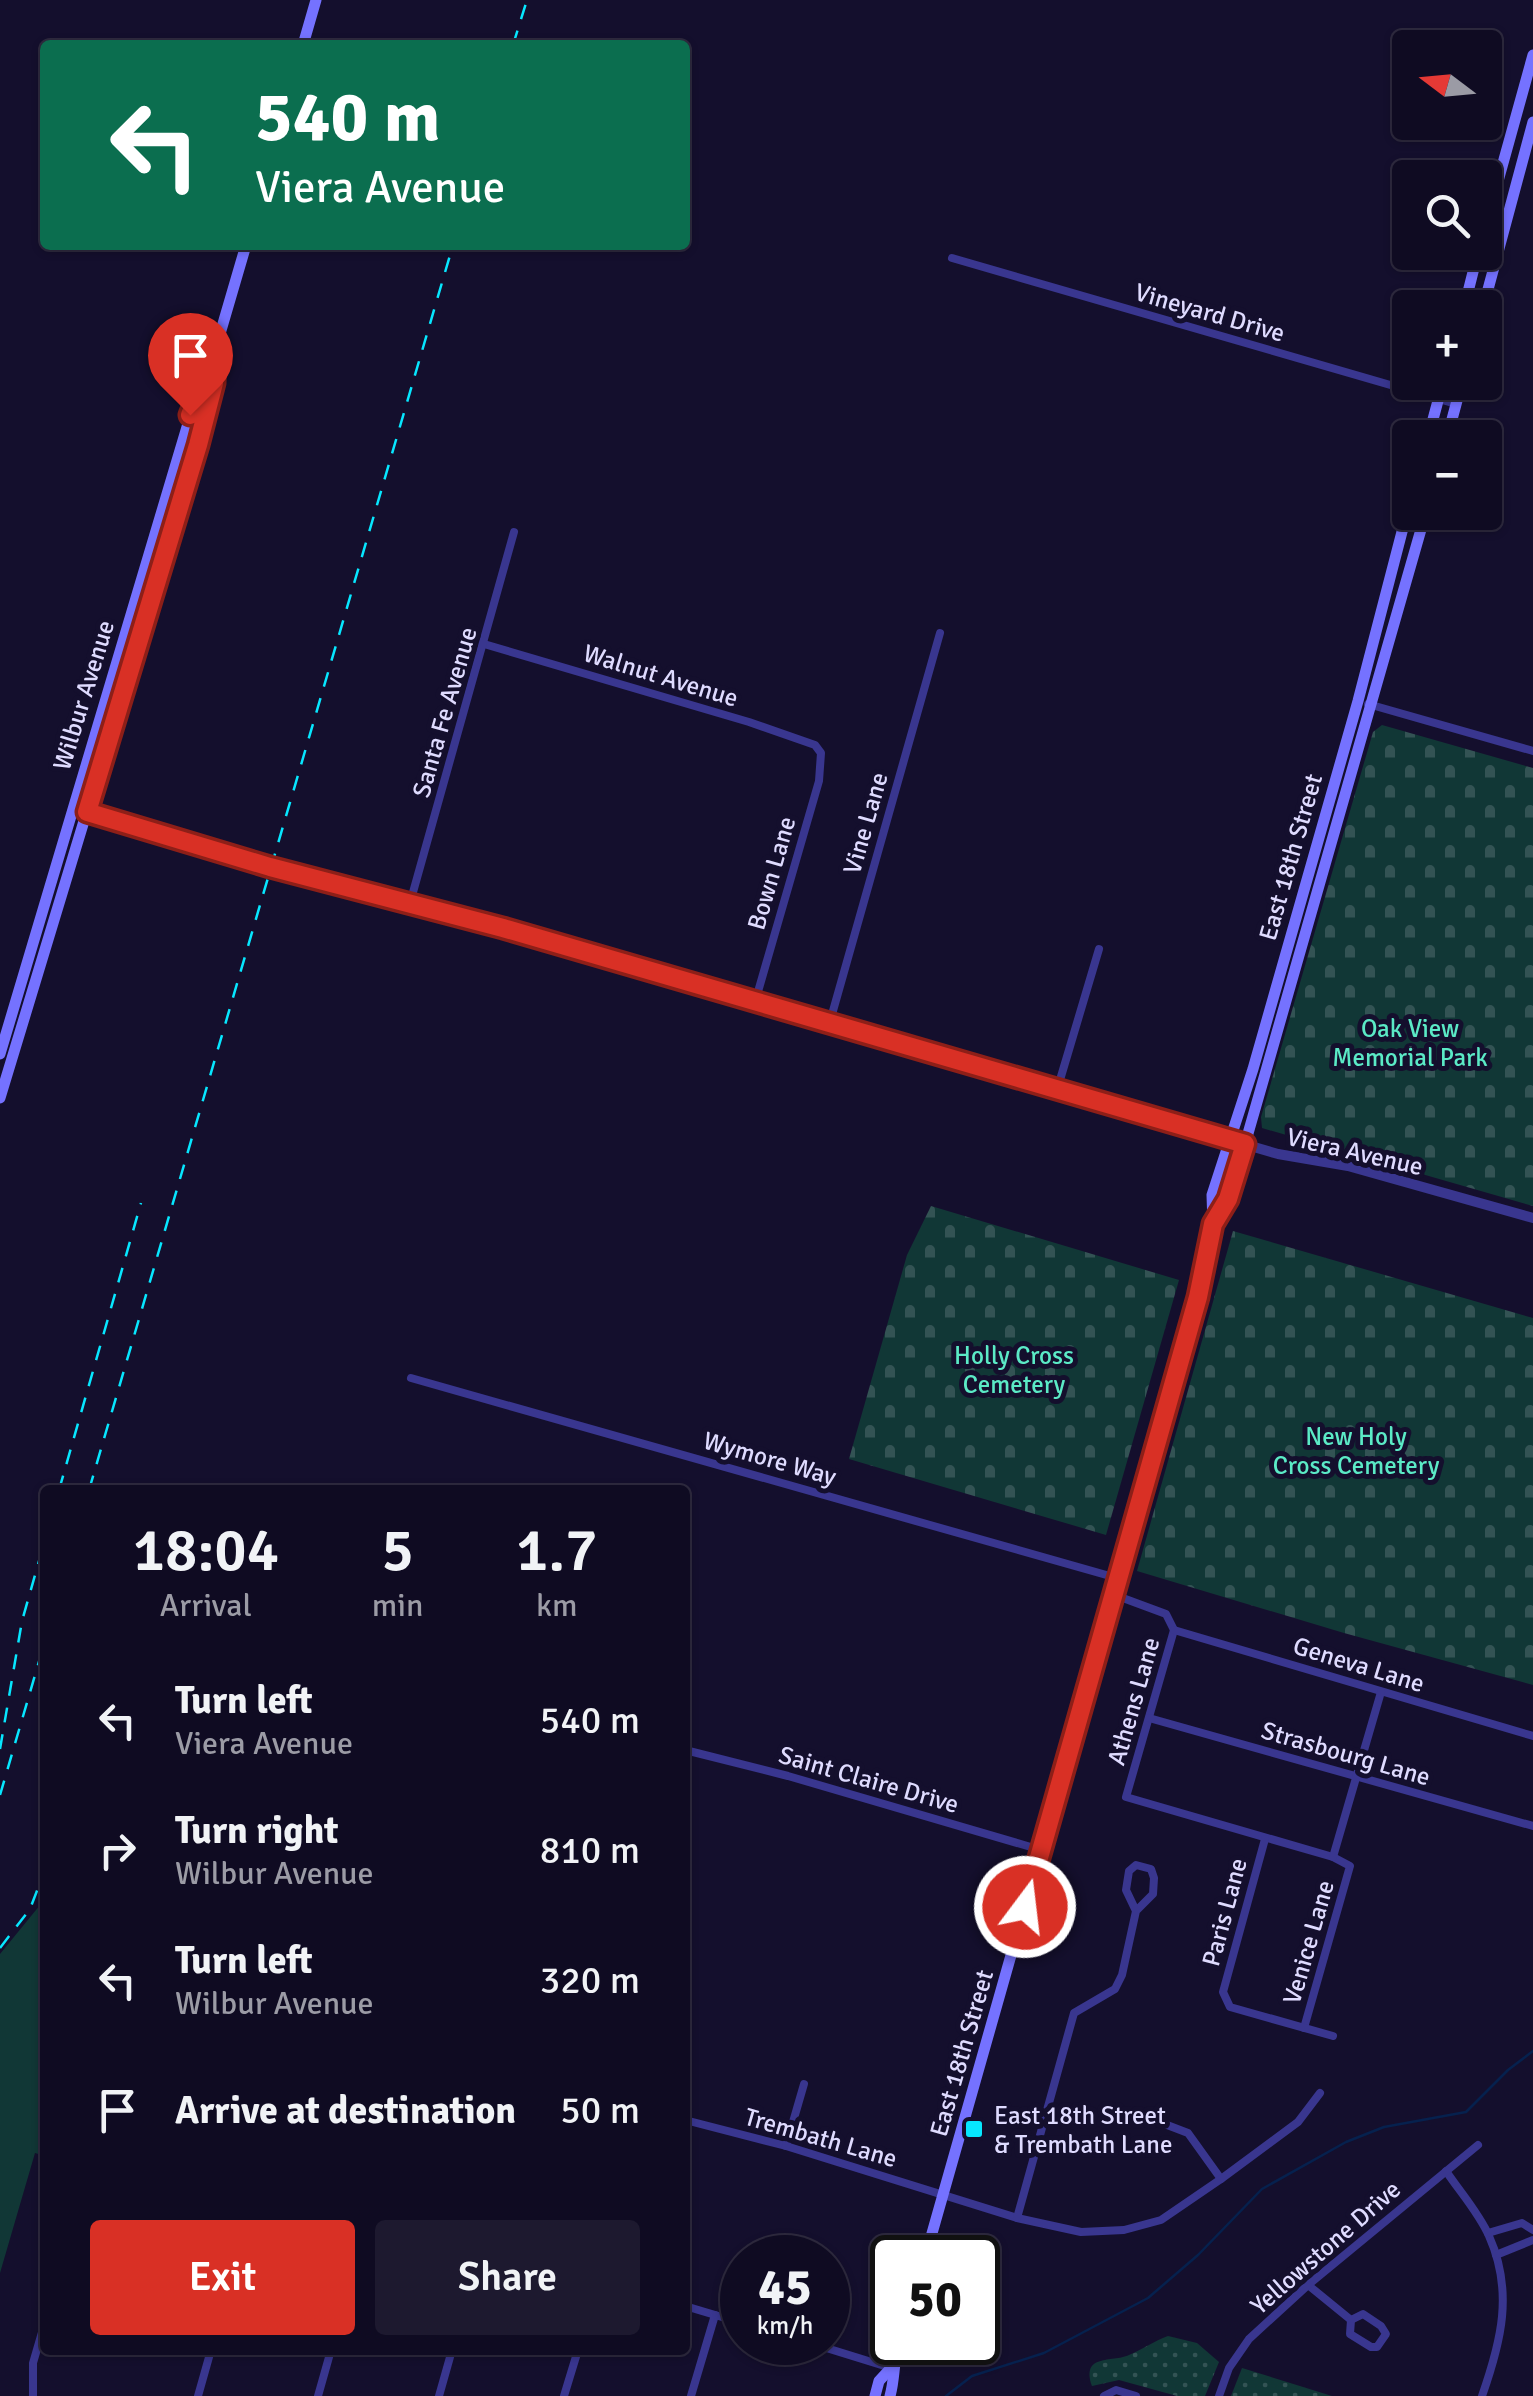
<!DOCTYPE html>
<html lang="en">
<head>
<meta charset="utf-8">
<style>
  :root { --surface:#0f0b22; --page:#1d192f; --text:#f1f3f6; --muted:#9b9ba5; --line:#2f2b40; --accent:#d93025 }
  body { margin:0; font-family:Signika,sans-serif; background:var(--page); color:var(--text); height:100vh; display:flex; flex-direction:column; font-size:38px; white-space:nowrap }
  * { box-sizing:border-box; margin:0 }
  p { font-size:32px; color:var(--muted) }
  .icon { flex:none; width:55px; height:55px; fill:none; stroke:currentColor; stroke-width:2; stroke-linecap:round; stroke-linejoin:round }
  .map { position:relative; flex:1; overflow:hidden }
  .drawer { position:absolute; left:40px; top:1485px; width:650px; height:870px; display:flex; flex-direction:column; background:var(--surface); border-radius:10px; box-shadow:0 2px 8px #0004,0 0 0 2px var(--line) }
  .drawer>* { flex:none }
  .banner { position:absolute; left:40px; top:40px; width:650px; height:210px; border-radius:10px; box-shadow:0 2px 8px #0004,0 0 0 2px var(--line); background:#0b6e4f; color:#fff; overflow:hidden }
  .needle { width:65px; rotate:286deg }
  .fabs { position:absolute; left:1392px; top:30px; display:grid; gap:20px }
  .fabs a { display:grid; place-items:center; width:110px; height:110px; border-radius:10px; background:var(--surface); box-shadow:0 2px 8px #0004,0 0 0 2px var(--line); font-size:50px }
  .speed { position:absolute; left:720px; top:2235px; display:flex; gap:20px; font-size:50px; font-weight:700; text-align:center }
  .speed>* { display:grid; place-content:center; width:130px; height:130px; border-radius:50%; background:var(--surface); box-shadow:0 2px 8px #0004,0 0 0 2px var(--line); line-height:1 }
  .speed small { font-size:25px; font-weight:400 }
  .speed .limit { border:5px solid #111; border-radius:15px; background:#fff; color:#111 }
  .pin { position:absolute; display:grid; place-items:center; width:85px; height:85px; color:#fff; margin:-102px -42px; border-radius:50% 50% 50% 0; rotate:-45deg; box-shadow:0 0 10px #0007 }
  .pin .icon { rotate:45deg }
  .me { position:absolute; width:110px; margin:-55px; rotate:15deg; stroke-linejoin:round; filter:drop-shadow(0 0 8px #0008) }
  .turn { display:flex; align-items:center; gap:35px; height:210px; padding:0 50px; font-size:45px }
  .turn .icon { width:130px; height:130px; stroke-width:2.5 }
  .turn b { display:block; font-size:70px; line-height:85px }
  .eta { display:flex; justify-content:space-evenly; align-items:center; height:170px; text-align:center }
  .eta b { font-size:60px; font-weight:600; line-height:70px }
  .button { display:flex; gap:20px; margin-top:auto; padding:20px 50px }
  .button a { flex:1; height:115px; border-radius:10px; background:var(--accent); color:#fff; font-size:40px; font-weight:600; line-height:115px; text-align:center }
  .button a+a { background:var(--page); color:var(--text) }
  ul { padding:0; list-style:none }
  li { display:flex; align-items:center; gap:30px; height:130px; padding:0 50px }
  li div { flex:1 }
  li b { display:block; font-size:38px }
  li em { font-style:normal }
  .map>svg:first-child { display:block }
  .grass { fill:url(#grass-dots) }
  .cemetery { fill:url(#cemetery-stones) }
  .garden { fill:#113736 }
  .lines { fill:none; stroke-linecap:round; stroke-linejoin:round }
  .stream { stroke:#06214e; stroke-width:2.5 }
  .minor { stroke:#39368f; stroke-width:8 }
  .tertiary { stroke:#39368f; stroke-width:10 }
  .secondary { stroke:#7572ff; stroke-width:11 }
  .rail { stroke:#07e7ff; stroke-width:2.5; stroke-dasharray:15 12; stroke-linecap:butt }
  .route-casing { stroke:#8d1f18; stroke-width:25 }
  .route { stroke:#d93025; stroke-width:18 }
  .poi-dot { fill:#07e7ff; stroke:#140f2d; stroke-width:4 }
  .labels { text-anchor:middle; stroke-width:10; stroke-linejoin:round; paint-order:stroke }
  .street-label { font-size:25px; fill:#dfdbff; stroke:#140f2d }
  .park-label { font-size:25px; fill:#5beac6; stroke:#140f2d }
  .poi-label { font-size:25px; fill:#dfdbff; stroke:#140f2d; text-anchor:start }
</style>
</head>
<body>
<div class="map">
<svg width="1533" height="2396" viewBox="0 0 1533 2396">
  <defs>
    <pattern id="grass-dots" width="8" height="8" patternUnits="userSpaceOnUse" patternTransform="scale(2.5)"><rect width="8" height="8" fill="#113736"/><path d="M2 2h.1M6 6h.1" fill="none" stroke="#335354" stroke-width="1.8" stroke-linecap="round"/></pattern>
    <pattern id="cemetery-stones" width="16" height="16" patternUnits="userSpaceOnUse" patternTransform="scale(2.5)"><rect width="16" height="16" fill="#113736"/><path d="M2 7V4a2 2 0 0 1 4 0v3zM10 15v-3a2 2 0 0 1 4 0v3z" fill="#335354"/></pattern>
  </defs>
  <rect width="100%" height="100%" fill="#140f2d"/>
  <g class="grass">
    <path d="M1168 2336 1197 2343 1219 2362 1205 2396H1177L1119 2380 1092 2386C1081 2353 1112 2363 1129 2355 1143 2349 1154 2341 1168 2336Z"/>
    <polygon points="1242,2368 1332,2396 1231,2396"/>
  </g>
  <g class="cemetery">
    <polygon points="1382,725 1533,768 1533,1206 1262,1128 1261,1117 1373,732"/>
    <polygon points="931,1206 1179,1280 1106,1535 849,1459 907,1255"/>
    <polygon points="1233,1231 1533,1318 1533,1685 1344,1633 1137,1571"/>
  </g>
  <polygon class="garden" points="45,1899 45,2156 35,2153 0,2273 0,1954"/>
  <g class="lines">
    <polyline class="stream" points="946,2396 972,2376 1044,2353 1148,2298 1198,2255 1262,2189 1346,2142 1384,2127 1466,2112 1508,2070 1533,2051"/>
    <g class="minor">
      <polyline points="952,258 1456,404"/>
      <polyline points="484,644 749,722 815,745 821,753 819,781 755,1002"/>
      <polyline points="1368,704 1533,751"/>
      <polyline points="410,903 514,532"/>
      <polyline points="829,1025 940,633"/>
      <polyline points="1057,1090 1099,949"/>
      <polyline points="411,1378 1117,1578"/>
      <polyline points="1112,1594 1166,1614 1174,1630 1126,1797 1333,1857 1350,1866 1304,2028"/>
      <polyline points="1174,1630 1533,1736"/>
      <polyline points="1149,1718 1533,1826"/>
      <polyline points="685,1750 788,1776 1041,1850"/>
      <polyline points="1265,1839 1223,1992 1230,2007 1333,2036"/>
      <polyline points="1333,1857 1381,1692"/>
      <polyline points="1141,2115 1188,2133 1221,2179"/>
      <polyline points="685,2120 786,2146 1017,2218 1081,2232 1124,2230 1161,2220 1221,2179 1298,2122 1320,2093"/>
      <polyline points="786,2146 804,2084"/>
      <path d="M1446 2171C1460 2192 1479 2213 1489 2236 1514 2292 1501 2342 1482 2396"/>
      <polyline points="1017,2218 1074,2013 1115,1989 1122,1975 1136,1911 1153,1894 1154,1878 1151,1869 1136,1865 1129,1871 1126,1890 1136,1911"/>
      <polyline points="1488,2233 1522,2223 1533,2230"/>
      <polyline points="1496,2255 1533,2240"/>
      <polyline points="1308,2285 1351,2320"/>
      <polyline points="685,2306 742,2323"/>
      <polygon points="1363,2314 1381,2326 1386,2334 1377,2347 1371,2347 1350,2334 1351,2320"/>
      <polyline points="807,2342 891,2368"/>
      <polyline points="33,2396 33,2363 45,2322"/>
      <polyline points="198,2396 211,2350"/>
      <polyline points="318,2396 331,2350"/>
      <polyline points="439,2396 452,2350"/>
      <polyline points="564,2396 578,2350"/>
      <polyline points="691,2396 715,2315"/>
      <polyline points="1104,2396 1116,2390 1136,2396"/>
      <polyline points="1219,2396 1229,2368 1249,2339 1308,2285 1478,2145"/>
    </g>
    <polyline class="tertiary" points="83,811 270,867 503,928 1278,1154 1348,1166 1533,1218"/>
    <g class="secondary">
      <polyline points="303,45 316,0"/>
      <polyline points="1485,228 1533,55"/>
      <polyline points="1464,308 1478,252"/>
      <polyline points="1483,308 1533,122"/>
      <polyline points="1428,438 1443,382"/>
      <polyline points="1447,438 1462,382"/>
      <polyline points="0,1054 198,390 215,351 246,245"/>
      <polyline points="0,1098 198,445 214,383 215,361"/>
      <polyline points="1215,1221 1228,1199 1245,1144 1426,512"/>
      <polyline points="925,2258 1198,1297 1213,1225 1212,1195 1253,1069 1358,701 1410,501"/>
      <polyline points="875,2396 879,2381 891,2368"/>
      <path d="M890 2396C895 2378 893 2364 899 2342"/>
    </g>
    <g class="rail">
      <polyline points="513,45 527,0"/>
      <polyline points="59,1490 141,1203"/>
      <polyline points="89,1490 453,245"/>
      <polyline points="0,1749 22,1621 45,1540"/>
      <polyline points="0,1795 45,1641"/>
      <polyline points="0,1948 30,1909 45,1870"/>
    </g>
  </g>
  <g class="lines">
    <defs>
      <polyline id="route" points="190,415 215,352 214,383 198,445 87,812 270,867 503,928 1245,1144 1228,1199 1213,1224 1198,1297 1025,1907"/>
    </defs>
    <use href="#route" class="route-casing"/>
    <use href="#route" class="route"/>
  </g>
  <rect class="poi-dot" x="964" y="2119" width="20" height="20" rx="5"/>
  <g class="labels">
    <g class="street-label">
      <text transform="translate(1210 312) rotate(16)" y="9">Vineyard Drive</text>
      <text transform="translate(661 675) rotate(17)" y="9">Walnut Avenue</text>
      <text transform="translate(83 695) rotate(-73)" y="9">Wilbur Avenue</text>
      <text transform="translate(444 712) rotate(-74)" y="9">Santa Fe Avenue</text>
      <text transform="translate(865 823) rotate(-74)" y="9">Vine Lane</text>
      <text transform="translate(1290 857) rotate(-74)" y="9">East 18th Street</text>
      <text transform="translate(771 873) rotate(-74)" y="9">Bown Lane</text>
      <text transform="translate(1355 1151) rotate(13)" y="9">Viera Avenue</text>
      <text transform="translate(770 1458) rotate(16)" y="9">Wymore Way</text>
      <text transform="translate(1359 1664) rotate(17)" y="9">Geneva Lane</text>
      <text transform="translate(1133 1701) rotate(-74)" y="9">Athens Lane</text>
      <text transform="translate(1346 1753) rotate(16)" y="9">Strasbourg Lane</text>
      <text transform="translate(869 1779) rotate(16)" y="9">Saint Claire Drive</text>
      <text transform="translate(1224 1912) rotate(-75)" y="9">Paris Lane</text>
      <text transform="translate(1308 1942) rotate(-74)" y="9">Venice Lane</text>
      <text transform="translate(961 2053) rotate(-74)" y="9">East 18th Street</text>
      <text transform="translate(821 2137) rotate(16)" y="9">Trembath Lane</text>
      <text transform="translate(1325 2247) rotate(-41)" y="9">Yellowstone Drive</text>
    </g>
    <g class="park-label">
      <text x="1410" y="1037">Oak View<tspan x="1410" dy="29">Memorial Park</tspan></text>
      <text x="1014" y="1364">Holly Cross<tspan x="1014" dy="29">Cemetery</tspan></text>
      <text x="1356" y="1445">New Holy<tspan x="1356" dy="29">Cross Cemetery</tspan></text>
    </g>
    <g class="poi-label">
      <text x="994" y="2124">East 18th Street<tspan x="994" dy="29">&amp; Trembath Lane</tspan></text>
    </g>
  </g>
</svg>
<div class="fabs">
<a><svg class="needle" viewBox="-14 -14 28 28"><path d="M0-13l5 13h-10z" fill="#e53935"/><path d="M0 13l5-13h-10z" fill="#9b9ba5"/></svg></a>
<a><svg class="icon" aria-label="search" viewBox="0 0 24 24"><circle cx="10" cy="10" r="6"/><path d="M15 15l6 6"/></svg></a>
<a>+</a>
<a>−</a>
</div>
<div class="speed"><div>45<small>km/h</small></div><div class="limit">50</div></div>
<div class="pin" style="left:190px;top:415px;background:#d93025"><svg class="icon" aria-label="arrive" viewBox="0 0 24 24"><path d="M6 21V4h12l-3 4 3 4H6"/></svg></div>
<svg class="me" style="left:1025px;top:1907px" viewBox="-20 -20 40 40"><circle r="17" fill="#d93025" stroke="#fff" stroke-width="3"/><path d="M0-11L8 9 0 5-8 9z" fill="#fff"/></svg>
<div class="banner">
<div class="turn"><svg class="icon" aria-label="left" viewBox="0 0 24 24"><path d="M17 20v-9H6M10 6l-5 5 5 5"/></svg><div><b>540 m</b>Viera Avenue</div></div>
</div>
<section class="drawer">
<div class="eta">
<div><b>18:04</b><p>Arrival</p></div>
<div><b>5</b><p>min</p></div>
<div><b>1.7</b><p>km</p></div>
</div>
<ul>
<li><svg class="icon" aria-label="left" viewBox="0 0 24 24"><path d="M17 20v-9H6M10 6l-5 5 5 5"/></svg><div><b>Turn left</b><p>Viera Avenue</p></div><em>540 m</em></li>
<li><svg class="icon" aria-label="right" viewBox="0 0 24 24"><path d="M7 20v-9h11M14 6l5 5-5 5"/></svg><div><b>Turn right</b><p>Wilbur Avenue</p></div><em>810 m</em></li>
<li><svg class="icon" aria-label="left" viewBox="0 0 24 24"><path d="M17 20v-9H6M10 6l-5 5 5 5"/></svg><div><b>Turn left</b><p>Wilbur Avenue</p></div><em>320 m</em></li>
<li><svg class="icon" aria-label="arrive" viewBox="0 0 24 24"><path d="M6 21V4h12l-3 4 3 4H6"/></svg><div><b>Arrive at destination</b></div><em>50 m</em></li>
</ul>
<div class="button"><a>Exit</a><a>Share</a></div>
</section>
</div>
</body>
</html>
